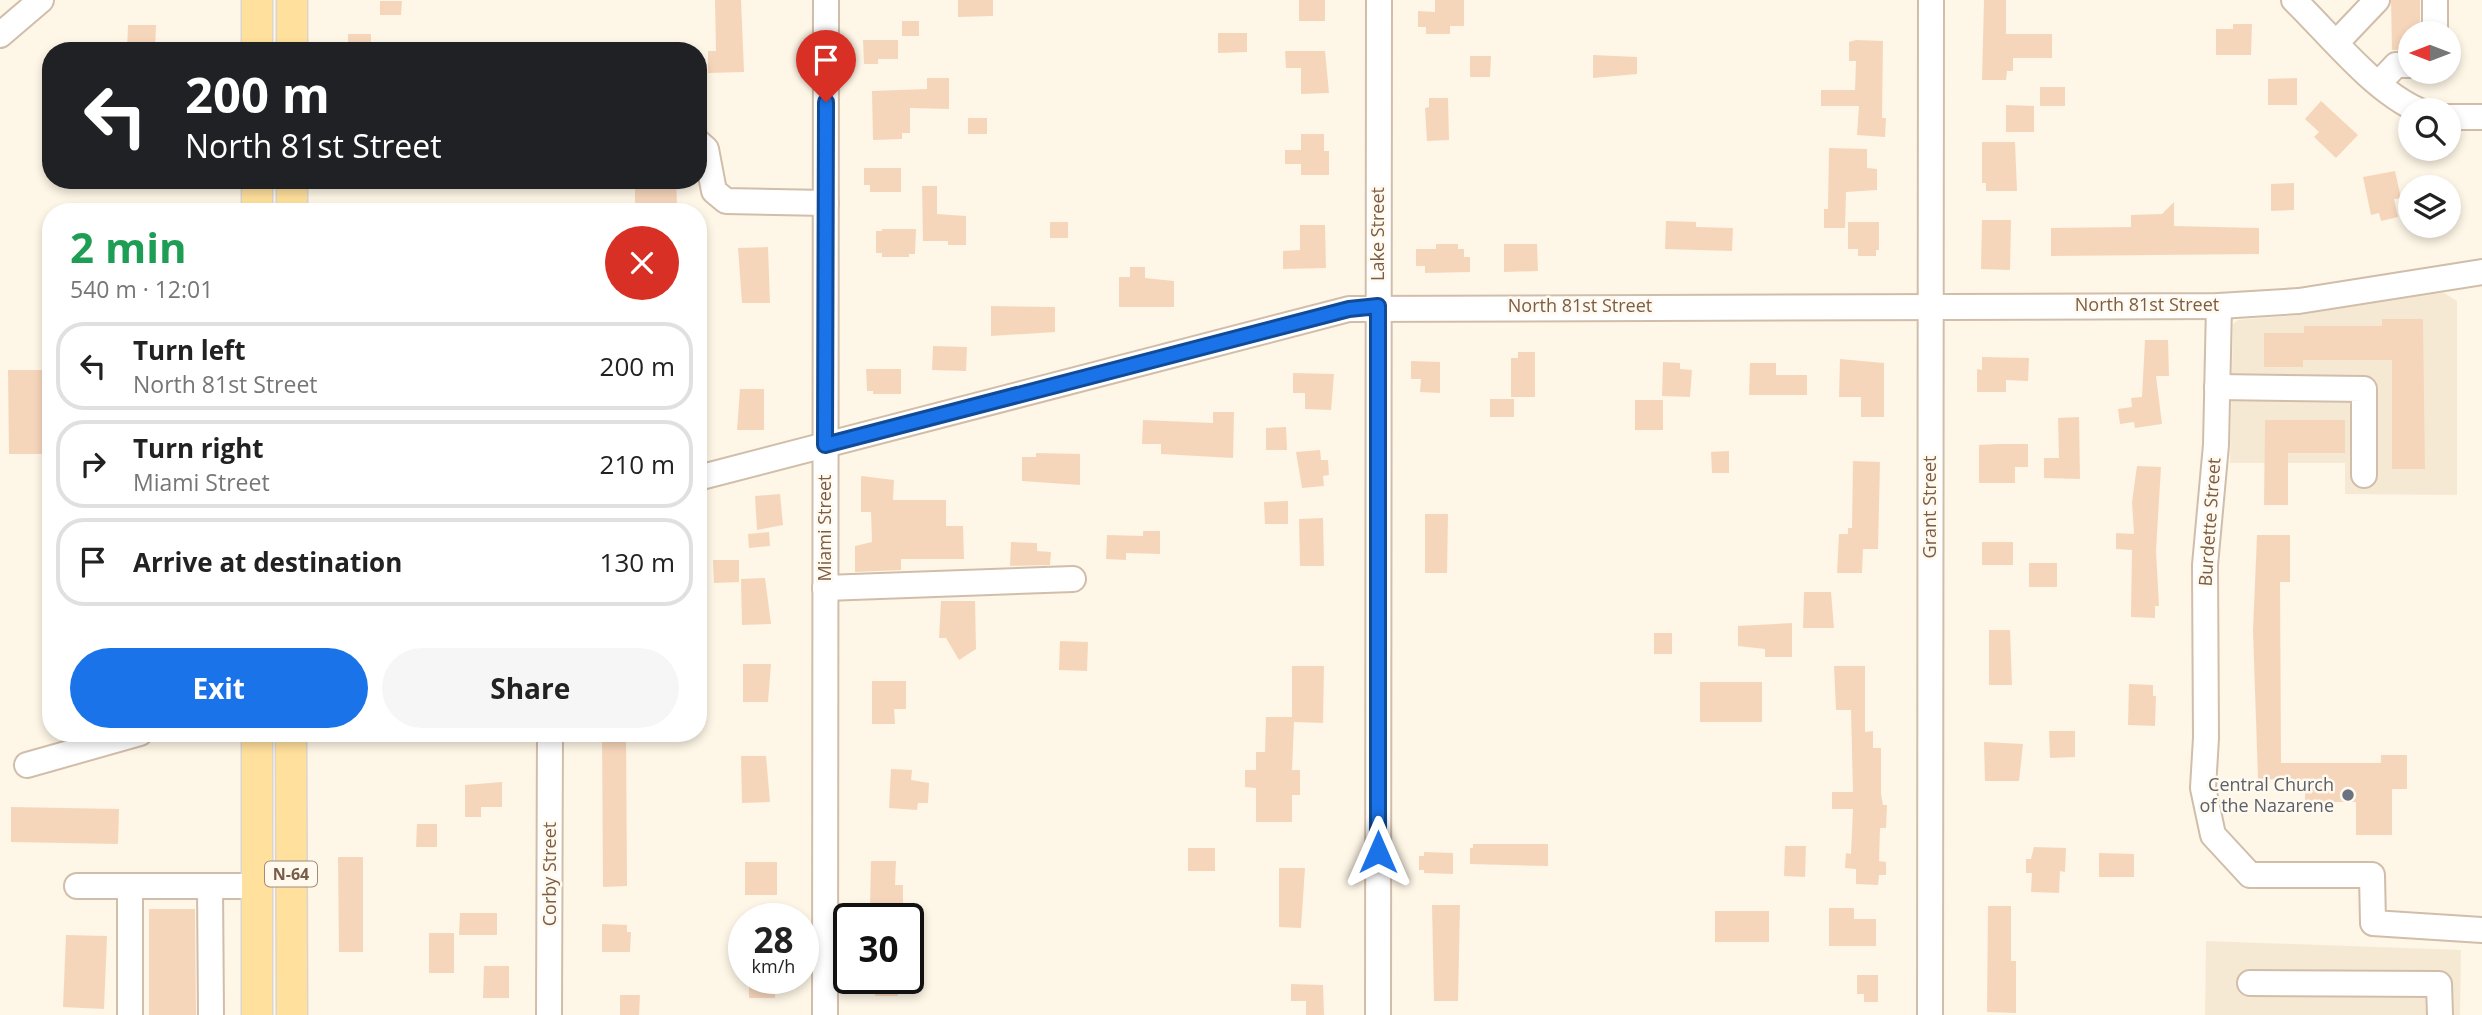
<!DOCTYPE html>
<html lang="en">
<head>
<meta charset="utf-8">
<style>
  :root { --surface:#fff; --page:#f6f6f6; --text:#222; --muted:#767676; --line:#e0e0e0; --accent:#1a73e8 }
  body { margin:0; font-family:"Open Sans",sans-serif; background:var(--page); color:var(--text); height:100vh; display:flex; flex-direction:column; font-size:26px; white-space:nowrap }
  * { box-sizing:border-box; margin:0 }
  p { font-size:23px; color:var(--muted) }
  .icon { flex:none; width:38px; height:38px; fill:none; stroke:currentColor; stroke-width:2; stroke-linecap:round; stroke-linejoin:round }
  .map { position:relative; flex:1; overflow:hidden }
  .panel { position:absolute; left:42px; top:203px; width:665px; height:539px; display:flex; flex-direction:column; background:var(--surface); border-radius:28px; box-shadow:0 4px 10px #0003 }
  .panel>* { flex:none }
  .banner { position:absolute; left:42px; top:42px; width:665px; height:147px; border-radius:28px; box-shadow:0 4px 10px #0003; background:#202124; color:#fff; overflow:hidden }
  .needle { width:46px; rotate:270deg }
  .buttons { position:absolute; left:2398px; top:21px; display:grid; gap:14px }
  .buttons a { display:grid; place-items:center; width:63px; height:63px; border-radius:50%; background:var(--surface); box-shadow:0 4px 10px #0003; font-size:35px }
  .speed { position:absolute; left:728px; top:903px; display:flex; gap:14px; font-size:35px; font-weight:700; text-align:center }
  .speed>* { display:grid; place-content:center; width:91px; height:91px; border-radius:50%; background:var(--surface); box-shadow:0 4px 10px #0003; line-height:1 }
  .speed small { font-size:18px; font-weight:400 }
  .speed .limit { border:4px solid #111; border-radius:10px; background:#fff; color:#111 }
  .pin { position:absolute; display:grid; place-items:center; width:60px; height:60px; color:#fff; margin:-72px -30px; border-radius:50% 50% 50% 0; rotate:-45deg; box-shadow:0 0 7px #0007 }
  .pin .icon { rotate:45deg }
  .me { position:absolute; width:77px; margin:-38px; rotate:0deg; stroke-linejoin:round; filter:drop-shadow(0 0 5px #0008) }
  .turn { display:flex; align-items:center; gap:24px; height:147px; padding:0 28px; font-size:32px }
  .turn .icon { width:91px; height:91px; stroke-width:2.5 }
  .turn b { display:block; font-size:49px; line-height:60px }
  .round { display:grid; place-items:center; flex:none; width:74px; height:74px; border-radius:37px; background:var(--page) }
  .overview { display:flex; align-items:center; justify-content:space-between; height:119px; padding:0 28px }
  h1 { font-size:42px; font-weight:700; line-height:52px; color:#1e9e55 }
  .action { display:flex; gap:14px; margin-top:auto; padding:14px 28px }
  .action a { flex:1; height:80px; border-radius:42px; background:var(--accent); color:#fff; font-size:28px; font-weight:700; line-height:80px; text-align:center }
  .action a+a { background:var(--page); color:var(--text) }
  ul { padding:0; list-style:none }
  li { display:flex; align-items:center; gap:21px; height:88px; margin:0 14px 10px; padding:0 14px; border:4px solid var(--line); border-radius:28px }
  li div { flex:1 }
  li b { display:block; font-size:26px }
  li em { font-style:normal }
  .map>svg:first-child { display:block }
  .residential { fill:#f6e9d4 }
  .building { fill:#f6d6bb }
  .lines { fill:none; stroke-linecap:round; stroke-linejoin:round }
  .minor-casing { stroke:#d1beaa; stroke-width:28 }
  .major-casing { stroke:#dcd5cf; stroke-width:33 }
  .minor { stroke:#fff; stroke-width:24 }
  .major { stroke:#ffe09c; stroke-width:30 }
  .route-casing { stroke:#114b97; stroke-width:18 }
  .route { stroke:#1a73e8; stroke-width:12 }
  .worship-dot { fill:#6b7280; stroke:#fff9ee; stroke-width:2.5 }
  .labels { text-anchor:middle; stroke-width:5; stroke-linejoin:round; paint-order:stroke }
  .shield { fill:#fff9ee; stroke:#a28c7a; stroke-width:2 }
  .shield-label { font-size:16px; font-weight:bold; fill:#7a5d48 }
  .street-label { font-size:18px; fill:#7a5d48; stroke:#fff9ee }
  .worship-label { font-size:18px; fill:#5b616d; stroke:#fff9ee; text-anchor:end }
</style>
</head>
<body>
<div class="map">
<svg width="2482" height="1015" viewBox="0 0 2482 1015">
  <rect width="100%" height="100%" fill="#fef6e6"/>
  <g class="residential">
    <polygon points="2431,292 2444,293 2457,301 2457,495 2345,494 2345,463 2230,463 2233,324 2238,320 2301,315"/>
    <polygon points="2206,941 2461,950 2460,1015 2205,1015"/>
  </g>
  <g class="building">
    <polygon points="715,0 741,0 744,72 708,73 708,51 716,51"/>
    <polygon points="958,0 993,0 993,16 958,17"/>
    <rect x="1299" y="0" width="26" height="21"/>
    <polygon points="1435,0 1464,0 1464,26 1450,26 1450,34 1426,34 1426,27 1418,27 1418,11 1435,12"/>
    <polygon points="1984,0 2006,0 2006,34 2052,34 2052,58 2013,58 2013,71 2007,71 2006,80 1982,80"/>
    <polygon points="2391,0 2420,0 2420,33 2410,33 2410,50 2392,50"/>
    <polygon points="380,1 402,1 401,15 380,15"/>
    <rect x="902" y="21" width="17" height="15"/>
    <polygon points="2233,24 2252,24 2251,55 2216,55 2216,29 2233,29"/>
    <polygon points="128,25 156,25 155,51 127,51"/>
    <polygon points="1218,33 1247,33 1247,52 1218,53"/>
    <rect x="348" y="34" width="23" height="17"/>
    <polygon points="863,40 898,40 898,59 878,59 878,64 864,64"/>
    <polygon points="1856,40 1883,41 1882,118 1886,118 1885,137 1857,135 1859,106 1821,106 1821,90 1855,90 1856,61 1849,61 1849,42"/>
    <polygon points="1285,51 1325,51 1329,93 1301,94 1301,68 1286,68"/>
    <polygon points="1593,55 1637,57 1637,74 1593,78"/>
    <polygon points="1470,56 1491,56 1490,77 1470,77"/>
    <polygon points="927,78 949,78 949,109 910,108 910,133 902,133 902,139 873,140 872,91 927,89"/>
    <polygon points="2297,78 2297,105 2268,105 2268,79"/>
    <rect x="2040" y="87" width="25" height="19"/>
    <polygon points="1429,98 1448,98 1449,140 1427,141 1425,108 1429,107"/>
    <polygon points="2321,101 2358,135 2336,158 2314,137 2319,132 2305,119"/>
    <polygon points="2006,105 2034,106 2034,132 2006,132"/>
    <rect x="968" y="118" width="19" height="16"/>
    <polygon points="1301,134 1324,134 1324,151 1329,151 1329,175 1301,175 1301,164 1285,164 1285,150 1301,150"/>
    <polygon points="1982,142 2015,142 2017,191 1986,191 1986,183 1982,183"/>
    <polygon points="1829,148 1867,149 1867,168 1877,169 1877,190 1846,192 1845,228 1824,228 1824,209 1828,209"/>
    <polygon points="864,168 901,168 901,192 870,192 870,185 864,185"/>
    <polygon points="2395,171 2401,198 2394,199 2398,217 2381,221 2379,213 2371,215 2363,177"/>
    <polygon points="652,180 676,180 677,204 635,204 635,185 652,185"/>
    <polygon points="2294,183 2294,210 2271,211 2271,184"/>
    <polygon points="922,186 937,186 937,214 966,216 966,245 948,245 948,241 923,241"/>
    <polygon points="2174,202 2174,226 2259,228 2259,254 2051,256 2051,228 2131,227 2131,215 2162,214"/>
    <polygon points="1982,220 2011,220 2010,270 1981,269"/>
    <polygon points="1666,221 1696,222 1696,227 1733,228 1732,251 1665,249"/>
    <rect x="1050" y="222" width="18" height="16"/>
    <polygon points="1848,222 1879,222 1879,250 1876,250 1876,256 1858,256 1858,249 1848,249"/>
    <polygon points="1300,225 1325,225 1326,268 1283,269 1283,251 1300,250"/>
    <polygon points="882,229 916,229 915,254 909,254 909,257 882,257 882,253 876,253 876,231 882,231"/>
    <polygon points="1436,244 1458,244 1458,249 1464,249 1464,257 1470,257 1470,272 1425,273 1425,266 1416,266 1416,249 1436,249"/>
    <polygon points="1504,244 1537,244 1538,271 1504,272"/>
    <polygon points="768,247 770,303 742,303 738,248"/>
    <polygon points="1130,267 1145,267 1145,278 1174,281 1174,307 1119,307 1119,277 1130,277"/>
    <polygon points="991,306 1055,307 1055,332 991,336"/>
    <polygon points="2382,319 2423,319 2425,469 2392,469 2392,360 2303,360 2303,367 2264,367 2264,333 2304,333 2304,326 2382,326"/>
    <polygon points="2145,340 2168,340 2169,376 2156,376 2162,424 2135,428 2134,422 2120,424 2118,409 2132,407 2131,398 2142,397"/>
    <polygon points="933,346 967,347 966,371 932,370"/>
    <polygon points="1518,352 1535,352 1535,397 1511,397 1511,358 1518,358"/>
    <polygon points="1982,357 2029,358 2028,381 2006,380 2006,392 1977,392 1977,369 1982,370"/>
    <polygon points="1840,359 1884,363 1884,417 1861,417 1861,397 1839,397"/>
    <polygon points="1411,361 1440,362 1440,393 1420,392 1421,379 1411,379"/>
    <polygon points="1663,362 1680,363 1680,369 1692,370 1690,397 1662,396"/>
    <polygon points="1750,363 1776,363 1776,375 1807,375 1807,395 1749,395"/>
    <polygon points="866,369 901,369 901,394 873,394 873,391 867,391"/>
    <polygon points="8,370 51,370 51,454 9,454"/>
    <polygon points="1293,373 1334,374 1331,410 1305,409 1305,393 1293,393"/>
    <polygon points="740,389 764,389 764,430 737,430"/>
    <rect x="1490" y="399" width="24" height="18"/>
    <rect x="1635" y="400" width="28" height="30"/>
    <polygon points="1213,412 1234,412 1233,458 1161,454 1161,444 1142,444 1143,420 1213,423"/>
    <polygon points="2079,417 2080,479 2044,478 2044,458 2059,458 2058,418"/>
    <polygon points="2265,420 2345,420 2345,453 2288,453 2288,505 2264,505"/>
    <polygon points="1286,427 1287,450 1266,450 1266,428"/>
    <polygon points="1999,444 2028,444 2028,467 2015,467 2015,483 1979,483 1979,445"/>
    <polygon points="1320,450 1321,460 1328,460 1329,475 1323,476 1324,486 1302,488 1296,452"/>
    <polygon points="1729,451 1729,473 1712,473 1711,452"/>
    <polygon points="1036,453 1080,454 1080,485 1022,481 1022,457 1036,457"/>
    <polygon points="1853,461 1880,462 1878,549 1863,549 1862,573 1837,573 1839,534 1848,534 1848,528 1852,528"/>
    <polygon points="2137,466 2161,467 2156,551 2159,606 2155,606 2155,618 2131,617 2132,550 2116,549 2116,533 2134,534 2132,502"/>
    <polygon points="861,476 894,480 893,500 946,500 946,526 963,526 964,559 901,559 901,570 855,572 855,546 872,542 871,512 861,512"/>
    <polygon points="780,494 783,525 757,530 755,496"/>
    <polygon points="1288,501 1288,524 1265,524 1264,502"/>
    <polygon points="1425,514 1448,514 1447,573 1425,573"/>
    <polygon points="1323,518 1324,566 1300,566 1299,519"/>
    <polygon points="1143,531 1160,531 1160,554 1126,553 1126,560 1106,559 1107,535 1143,536"/>
    <polygon points="769,532 770,546 749,548 748,534"/>
    <polygon points="2257,535 2290,535 2290,582 2280,582 2281,763 2381,763 2381,755 2407,755 2407,789 2392,789 2392,835 2356,835 2356,802 2305,802 2305,780 2258,779 2253,631"/>
    <polygon points="1011,542 1037,543 1037,551 1051,552 1050,565 1010,566"/>
    <rect x="1982" y="542" width="31" height="23"/>
    <polygon points="713,560 739,560 739,582 714,583"/>
    <rect x="2029" y="563" width="28" height="24"/>
    <polygon points="765,578 771,624 742,625 741,579"/>
    <polygon points="1804,592 1831,592 1834,628 1803,628"/>
    <polygon points="941,601 975,601 976,649 959,660 946,638 939,638"/>
    <polygon points="1792,623 1792,657 1765,657 1765,649 1738,646 1738,626"/>
    <polygon points="1989,630 2010,630 2012,685 1989,685"/>
    <rect x="1654" y="633" width="18" height="21"/>
    <polygon points="1060,641 1088,642 1087,671 1059,670"/>
    <polygon points="743,664 771,664 768,702 743,702"/>
    <polygon points="1292,666 1324,666 1323,723 1294,722 1292,770 1300,770 1300,795 1292,795 1292,822 1256,822 1256,788 1245,787 1245,770 1256,770 1256,752 1265,752 1266,717 1292,717"/>
    <polygon points="1834,666 1865,666 1865,732 1873,731 1873,748 1881,748 1881,794 1883,805 1887,805 1886,828 1880,828 1879,861 1886,862 1886,875 1879,875 1878,885 1856,884 1856,869 1845,868 1846,853 1851,854 1853,809 1832,809 1832,792 1853,792 1851,710 1836,710"/>
    <polygon points="872,681 906,681 906,709 894,709 895,724 872,724"/>
    <rect x="1700" y="682" width="62" height="40"/>
    <polygon points="2129,684 2153,685 2153,696 2156,696 2155,726 2128,725"/>
    <polygon points="2049,731 2075,731 2075,757 2050,758"/>
    <polygon points="602,733 626,733 627,886 603,887"/>
    <polygon points="1984,742 2023,744 2019,781 1985,781"/>
    <polygon points="741,756 766,756 770,802 742,803"/>
    <polygon points="891,769 912,770 911,780 929,783 928,803 918,803 917,810 889,808"/>
    <polygon points="502,782 502,807 481,807 481,817 465,817 465,785"/>
    <polygon points="11,807 119,809 118,844 11,842"/>
    <polygon points="417,824 437,824 437,847 416,847"/>
    <polygon points="1473,844 1548,844 1548,866 1470,864 1470,848 1473,848"/>
    <polygon points="1785,846 1806,846 1805,877 1784,876"/>
    <polygon points="2034,847 2066,848 2065,872 2060,871 2059,893 2031,892 2032,873 2026,873 2026,859 2031,859"/>
    <rect x="1188" y="848" width="27" height="23"/>
    <polygon points="1424,852 1453,853 1453,874 1424,873 1424,870 1419,870 1419,856 1424,856"/>
    <polygon points="2099,853 2134,854 2134,877 2099,877"/>
    <polygon points="338,857 363,857 363,952 339,952"/>
    <polygon points="871,861 896,861 895,885 903,885 903,907 895,906 895,919 874,919 874,908 870,908"/>
    <rect x="745" y="862" width="32" height="33"/>
    <polygon points="1279,868 1305,868 1301,928 1279,927"/>
    <polygon points="1432,905 1460,905 1458,1001 1434,1001"/>
    <polygon points="1988,906 2011,906 2011,961 2016,961 2016,1013 1987,1012"/>
    <polygon points="1829,908 1854,908 1854,919 1876,919 1876,946 1829,946"/>
    <polygon points="149,909 195,909 196,1015 149,1015"/>
    <rect x="1715" y="911" width="54" height="31"/>
    <polygon points="460,913 497,913 497,935 459,935"/>
    <polygon points="602,924 627,925 627,932 631,932 630,952 602,952"/>
    <rect x="429" y="933" width="25" height="40"/>
    <polygon points="66,935 107,936 104,1009 63,1007"/>
    <polygon points="484,966 509,966 509,998 483,998"/>
    <polygon points="1857,975 1878,975 1878,1002 1864,1002 1864,994 1857,994"/>
    <polygon points="749,978 776,978 775,998 749,998"/>
    <rect x="875" y="978" width="23" height="18"/>
    <polygon points="1291,984 1323,985 1324,1015 1306,1015 1306,1001 1291,1001"/>
    <polygon points="620,995 640,995 639,1015 620,1015"/>
  </g>
  <g class="lines">
    <defs>
      <g id="minor">
        <path d="M2294 0C2330 35 2373 90 2418 110"/>
        <polyline points="2435,33 2435,0"/>
        <polyline points="0,35 41,0"/>
        <polyline points="2337,42 2377,0"/>
        <polyline points="2379,83 2396,65 2410,65"/>
        <polyline points="2448,117 2482,117"/>
        <polyline points="698,142 706,149 714,191 726,201 826,203"/>
        <polyline points="2219,306 2216,445 2205,565 2206,738 2203,788 2213,835 2250,875 2372,875 2373,923 2482,930"/>
        <polyline points="2217,387 2364,389 2364,475"/>
        <polyline points="698,478 1349,309 2219,306 2299,301 2482,272"/>
        <polyline points="825,588 1073,579"/>
        <polyline points="27,765 140,733"/>
        <polyline points="77,886 130,886"/>
        <polyline points="210,888 211,1015"/>
        <polyline points="2250,983 2439,984 2440,1015"/>
        <polyline points="130,1015 130,886 257,886"/>
        <polyline points="549,1015 550,733"/>
        <polyline points="825,1015 826,0"/>
        <polyline points="1378,1015 1379,0"/>
        <polyline points="1930,1015 1931,0"/>
      </g>
      <g id="major">
        <polyline points="257,0 257,51"/>
        <polyline points="292,51 292,0"/>
        <polyline points="257,180 257,212"/>
        <polyline points="292,212 292,180"/>
        <polyline points="257,733 257,1015"/>
        <polyline points="291,733 292,1015"/>
      </g>
    </defs>
    <use href="#minor" class="minor-casing"/>
    <use href="#major" class="major-casing"/>
    <use href="#minor" class="minor"/>
    <use href="#major" class="major"/>
  </g>
  <g class="lines">
    <defs>
      <polyline id="route" points="826,102 825,445 1349,309 1378,306 1378,852"/>
    </defs>
    <use href="#route" class="route-casing"/>
    <use href="#route" class="route"/>
  </g>
  <circle class="worship-dot" cx="2348" cy="795" r="7"/>
  <g class="labels">
    <rect class="shield" x="265" y="861.5" width="52" height="25" rx="5"/>
    <g class="shield-label">
      <text x="291" y="880">N-64</text>
    </g>
    <g class="street-label">
      <text transform="translate(1378 234) rotate(-90)" y="6">Lake Street</text>
      <text x="2147" y="311">North 81st Street</text>
      <text x="1580" y="312">North 81st Street</text>
      <text transform="translate(1930 507) rotate(-90)" y="6">Grant Street</text>
      <text transform="translate(2210 522) rotate(-86)" y="6">Burdette Street</text>
      <text transform="translate(825 528) rotate(-90)" y="6">Miami Street</text>
      <text transform="translate(550 874) rotate(-90)" y="6">Corby Street</text>
    </g>
    <g class="worship-label">
      <text x="2334" y="791">Central Church<tspan x="2334" dy="21">of the Nazarene</tspan></text>
    </g>
  </g>
</svg>
<div class="buttons">
<a><svg class="needle" viewBox="-14 -14 28 28"><path d="M0-13l5 13h-10z" fill="#e53935"/><path d="M0 13l5-13h-10z" fill="#767676"/></svg></a>
<a><svg class="icon" aria-label="search" viewBox="0 0 24 24"><circle cx="10" cy="10" r="6"/><path d="M15 15l6 6"/></svg></a>
<a><svg class="icon" aria-label="layers" viewBox="0 0 24 24"><path d="M12 4l9 5-9 5-9-5zM3 14l9 5 9-5"/></svg></a>
</div>
<div class="speed"><div>28<small>km/h</small></div><div class="limit">30</div></div>
<div class="pin" style="left:826px;top:102px;background:#d93025"><svg class="icon" aria-label="arrive" viewBox="0 0 24 24"><path d="M6 21V4h12l-3 4 3 4H6"/></svg></div>
<svg class="me" style="left:1378px;top:852px" viewBox="-20 -20 40 40"><path d="M0-17L14 15 0 8-14 15z" fill="#1a73e8" stroke="#fff" stroke-width="4"/></svg>
<div class="banner">
<div class="turn"><svg class="icon" aria-label="left" viewBox="0 0 24 24"><path d="M17 20v-9H6M10 6l-5 5 5 5"/></svg><div><b>200 m</b>North 81st Street</div></div>
</div>
<section class="panel">
<div class="overview"><div><h1>2 min</h1><p>540 m · 12:01</p></div><a class="round" style="background:#d93025;color:#fff"><svg class="icon" aria-label="close" viewBox="0 0 24 24"><path d="M6 6l12 12M18 6L6 18"/></svg></a></div>
<ul>
<li><svg class="icon" aria-label="left" viewBox="0 0 24 24"><path d="M17 20v-9H6M10 6l-5 5 5 5"/></svg><div><b>Turn left</b><p>North 81st Street</p></div><em>200 m</em></li>
<li><svg class="icon" aria-label="right" viewBox="0 0 24 24"><path d="M7 20v-9h11M14 6l5 5-5 5"/></svg><div><b>Turn right</b><p>Miami Street</p></div><em>210 m</em></li>
<li><svg class="icon" aria-label="arrive" viewBox="0 0 24 24"><path d="M6 21V4h12l-3 4 3 4H6"/></svg><div><b>Arrive at destination</b></div><em>130 m</em></li>
</ul>
<div class="action"><a>Exit</a><a>Share</a></div>
</section>
</div>
</body>
</html>
